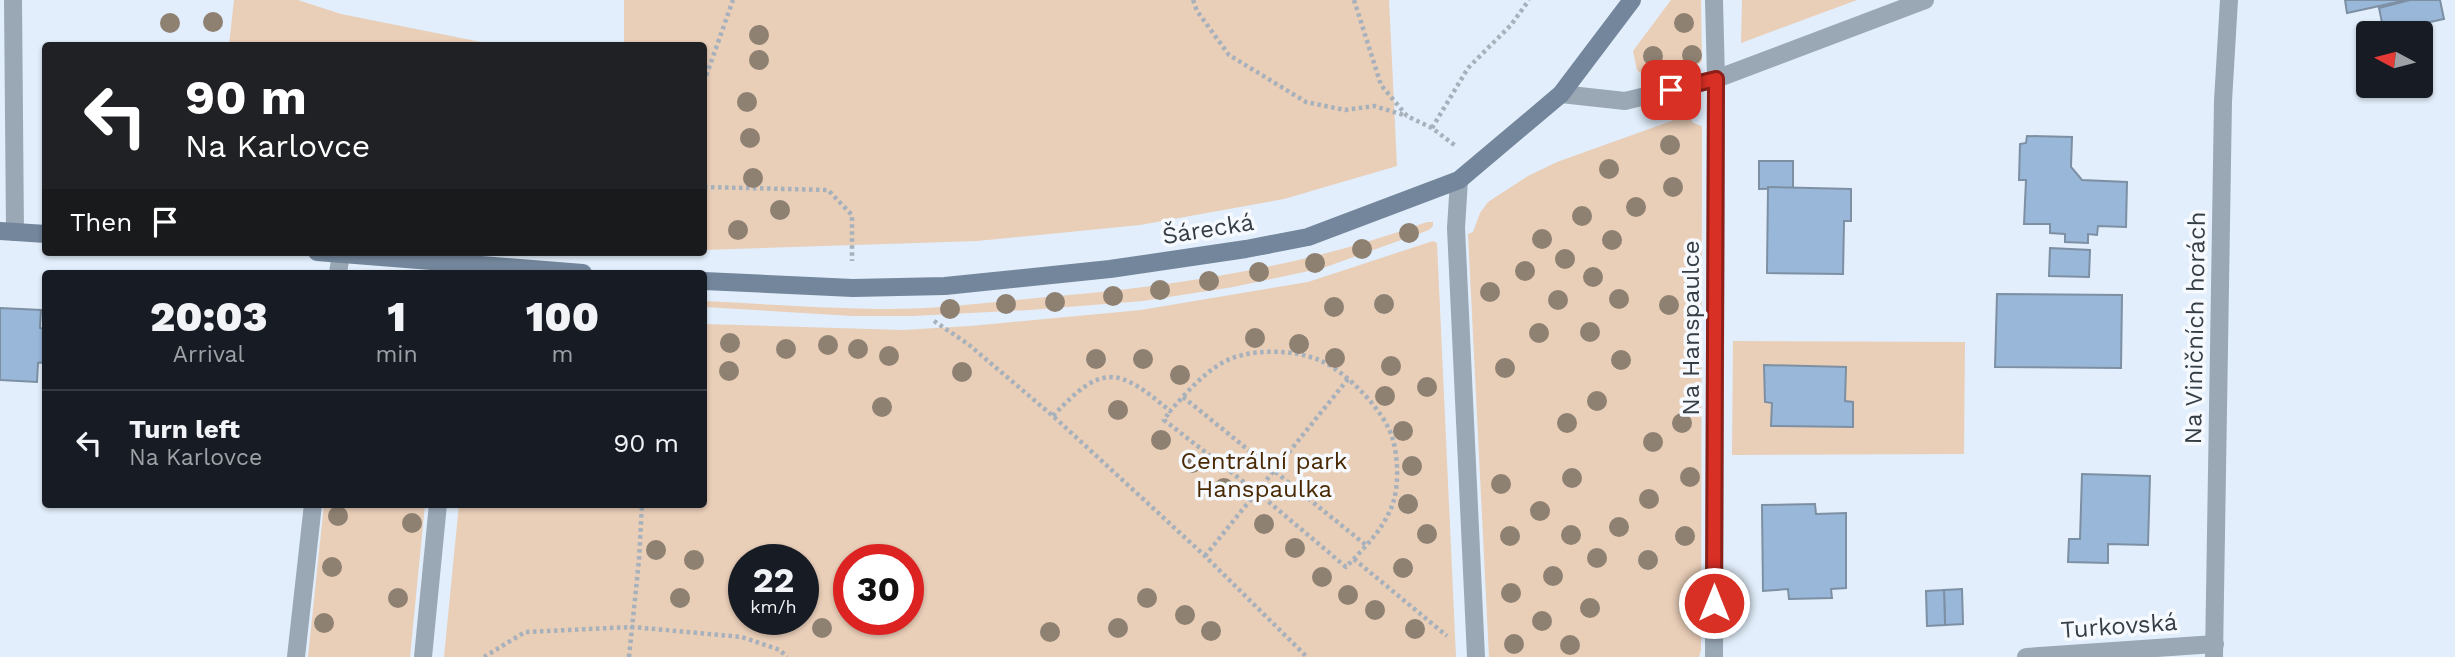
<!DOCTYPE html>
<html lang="en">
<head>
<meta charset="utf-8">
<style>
  :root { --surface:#171b24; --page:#20242c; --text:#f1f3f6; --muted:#9ea1a6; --line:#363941 }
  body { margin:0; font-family:"Work Sans",sans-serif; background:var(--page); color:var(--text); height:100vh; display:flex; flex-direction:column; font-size:26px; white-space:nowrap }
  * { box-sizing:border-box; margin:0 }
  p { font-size:23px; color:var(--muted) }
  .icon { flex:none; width:38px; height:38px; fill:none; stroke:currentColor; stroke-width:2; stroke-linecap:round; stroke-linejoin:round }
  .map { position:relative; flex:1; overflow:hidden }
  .side { position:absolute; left:42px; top:270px; width:665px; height:238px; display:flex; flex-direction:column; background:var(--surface); border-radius:7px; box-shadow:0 2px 5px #0004 }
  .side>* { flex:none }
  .guide { position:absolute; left:42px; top:42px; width:665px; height:214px; border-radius:7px; box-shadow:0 2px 5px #0004; background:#202124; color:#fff; overflow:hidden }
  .needle { width:46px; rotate:277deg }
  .buttons { position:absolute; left:2356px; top:21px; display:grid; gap:14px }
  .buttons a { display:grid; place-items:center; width:77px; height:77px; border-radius:7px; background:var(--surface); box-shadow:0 2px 5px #0004; font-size:35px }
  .speed { position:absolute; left:728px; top:544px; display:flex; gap:14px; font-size:35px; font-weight:700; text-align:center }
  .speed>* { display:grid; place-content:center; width:91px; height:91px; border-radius:50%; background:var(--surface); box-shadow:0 2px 5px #0004; line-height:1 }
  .speed small { font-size:18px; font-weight:400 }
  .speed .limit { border:10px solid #d22; background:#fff; color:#111 }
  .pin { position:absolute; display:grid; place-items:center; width:60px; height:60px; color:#fff; margin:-30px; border-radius:14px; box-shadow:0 4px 10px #0006 }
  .me { position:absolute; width:77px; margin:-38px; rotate:0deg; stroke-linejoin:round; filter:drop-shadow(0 0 5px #0008) }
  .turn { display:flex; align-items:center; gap:24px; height:147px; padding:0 28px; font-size:32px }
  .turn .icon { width:91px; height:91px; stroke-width:2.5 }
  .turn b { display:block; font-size:49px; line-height:60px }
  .then { display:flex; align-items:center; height:66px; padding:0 28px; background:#0003; gap:14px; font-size:26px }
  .eta { display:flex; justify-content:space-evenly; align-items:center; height:119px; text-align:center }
  .eta b { font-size:42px; font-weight:800; line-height:49px }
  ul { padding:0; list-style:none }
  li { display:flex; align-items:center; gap:21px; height:105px; padding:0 28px; border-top:2px solid var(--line) }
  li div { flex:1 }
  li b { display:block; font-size:26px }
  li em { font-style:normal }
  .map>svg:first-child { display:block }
  .green { fill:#e9ceb8; fill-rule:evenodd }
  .building { fill:#99b8d9; stroke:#7d8fa3; stroke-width:2 }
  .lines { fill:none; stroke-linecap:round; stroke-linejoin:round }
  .path { stroke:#a7b1bc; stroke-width:4.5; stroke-dasharray:3.5 3.5; stroke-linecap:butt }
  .street { stroke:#9aa8b6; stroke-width:18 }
  .secondary { stroke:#73869b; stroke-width:18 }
  .tree { fill:#8e8172 }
  .route-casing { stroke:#8d1f18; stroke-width:18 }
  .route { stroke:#d93025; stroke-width:12 }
  .labels { text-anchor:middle; stroke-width:7; stroke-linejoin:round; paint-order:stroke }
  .street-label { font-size:24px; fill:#353d45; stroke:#f6faff }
  .park-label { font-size:24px; fill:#4a2802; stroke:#f6faff }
</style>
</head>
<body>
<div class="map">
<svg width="2455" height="657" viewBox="0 0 2455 657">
  <rect width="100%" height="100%" fill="#e2eefb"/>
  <g class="green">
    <polygon points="234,0 298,0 341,14 496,45 229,45"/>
    <polygon points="624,0 1389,0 1397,166 1284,199 1140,225 977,241 704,250 704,46 624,45"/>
    <path d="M1671 0H1701L1702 61 1699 64C1681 69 1652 86 1637 70L1633 51Z"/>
    <polygon points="1742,0 1857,0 1741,43"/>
    <polygon points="1688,115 1693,123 1702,126 1701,650 1699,657 1489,657 1468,234 1473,232 1480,213 1488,202 1528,176 1557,162"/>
    <path d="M1427 222H1433V226L1429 230 1323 268 1233 287 1143 301 1030 310 913 316H853L704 307V301C762 304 820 308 878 309 932 310 984 303 1037 298 1170 287 1301 268 1427 222Z"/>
    <path d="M1433 241 1437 243 1456 657H444L459 504H704V324L903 330 970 326 1141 310 1308 282ZM744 560H803V620H744ZM849 560H908V620H849Z"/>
    <path d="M1733 341 1965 342 1964 454 1732 455ZM1764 365 1845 401 1853 402V426L1771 425 1772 403 1765 402Z"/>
    <polygon points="324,504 425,504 410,657 308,657"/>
  </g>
  <g class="building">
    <polygon points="2345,0 2407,0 2347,13"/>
    <polygon points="2410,0 2440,0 2444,19 2384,32 2379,8"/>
    <polygon points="2027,136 2072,137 2071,167 2082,180 2127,182 2126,227 2098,226 2097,235 2088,234 2088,243 2065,242 2065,234 2050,233 2050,224 2024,224 2026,180 2019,180 2020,144 2026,143"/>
    <polygon points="1759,161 1793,161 1793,188 1759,189"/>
    <polygon points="1768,187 1851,189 1851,221 1844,221 1843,274 1767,273"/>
    <polygon points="2050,248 2090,250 2089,277 2049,276"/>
    <polygon points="1997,294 2122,295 2121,368 1995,367"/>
    <polygon points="0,308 41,310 40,328 46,329 46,362 38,363 37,382 0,380"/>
    <polygon points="1764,365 1846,367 1845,401 1853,402 1853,427 1771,426 1772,403 1765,402"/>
    <polygon points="2082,474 2150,476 2148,545 2108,544 2108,563 2068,562 2069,539 2080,539"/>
    <polygon points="1815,504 1816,514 1846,513 1846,588 1831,589 1832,598 1789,599 1788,589 1763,591 1762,505"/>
    <polygon points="1962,589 1963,624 1945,625 1944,590"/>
    <polygon points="1944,590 1945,625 1927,626 1926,591"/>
  </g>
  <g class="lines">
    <g class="path">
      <polyline points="1193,0 1197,11 1229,55 1306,102 1345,110 1374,106 1407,116"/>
      <polyline points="1354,0 1381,85 1407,116 1432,128 1457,147"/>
      <polyline points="704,89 704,82 733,0"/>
      <polyline points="1432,128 1468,68 1511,25 1529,0"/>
      <polyline points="704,187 828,190 852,215 852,261"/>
      <polyline points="934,321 968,344 1053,416 1205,556 1307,657"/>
      <polyline points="1183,397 1367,546"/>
      <path d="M1053 416C1102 363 1118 367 1170 411 1188 391 1209 366 1235 357 1261 349 1294 350 1319 360 1345 370 1386 412 1393 440 1398 458 1399 485 1393 503 1384 529 1365 547 1346 567L1258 493 1164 420 1170 411"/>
      <polyline points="1205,556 1348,379"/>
      <polyline points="1354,559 1447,636"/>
      <polyline points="484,657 525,632 632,627 742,637 780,650 787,657"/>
      <polyline points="629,657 639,560 642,504"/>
    </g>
    <g class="street">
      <polyline points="13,0 15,232"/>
      <polyline points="1714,0 1716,79 1714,657"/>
      <polyline points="1561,94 1625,101 1716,79 1925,0"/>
      <polyline points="1459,180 1456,228 1476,657"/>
      <polyline points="338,273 341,254"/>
      <polyline points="296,657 313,504"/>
      <polyline points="423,657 438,504"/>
      <polyline points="2026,657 2215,644"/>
      <polyline points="2214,657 2223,101 2229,0"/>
    </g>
    <g class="secondary">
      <polyline points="0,231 46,234"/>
      <polyline points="317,252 583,273"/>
      <polyline points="704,281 853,288 945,286 1110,269 1246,249 1308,237 1459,180 1561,94 1632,0"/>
    </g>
  </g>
  <g class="tree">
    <circle cx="213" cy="22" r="10"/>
    <circle cx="170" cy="23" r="10"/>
    <circle cx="1684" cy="23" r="10"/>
    <circle cx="759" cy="35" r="10"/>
    <circle cx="1692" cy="55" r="10"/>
    <circle cx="1653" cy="56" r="10"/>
    <circle cx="759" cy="60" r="10"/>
    <circle cx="747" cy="102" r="10"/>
    <circle cx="750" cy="138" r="10"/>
    <circle cx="1670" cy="145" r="10"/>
    <circle cx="1609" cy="169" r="10"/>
    <circle cx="753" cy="178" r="10"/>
    <circle cx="1673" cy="187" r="10"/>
    <circle cx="1636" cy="207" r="10"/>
    <circle cx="780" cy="210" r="10"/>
    <circle cx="1582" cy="216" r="10"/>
    <circle cx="738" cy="230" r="10"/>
    <circle cx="1409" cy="233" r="10"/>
    <circle cx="1542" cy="239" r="10"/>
    <circle cx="1612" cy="240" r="10"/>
    <circle cx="1362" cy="249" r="10"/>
    <circle cx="1565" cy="259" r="10"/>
    <circle cx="1315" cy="263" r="10"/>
    <circle cx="1525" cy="271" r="10"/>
    <circle cx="1259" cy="272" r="10"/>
    <circle cx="1593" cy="277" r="10"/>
    <circle cx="1209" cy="281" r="10"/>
    <circle cx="1160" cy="290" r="10"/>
    <circle cx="1490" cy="292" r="10"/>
    <circle cx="1113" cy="296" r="10"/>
    <circle cx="1619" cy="299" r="10"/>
    <circle cx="1558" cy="300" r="10"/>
    <circle cx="1055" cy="302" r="10"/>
    <circle cx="1006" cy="304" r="10"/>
    <circle cx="1384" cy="304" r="10"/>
    <circle cx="1669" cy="305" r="10"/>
    <circle cx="1334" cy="307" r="10"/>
    <circle cx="950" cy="309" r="10"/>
    <circle cx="1590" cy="332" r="10"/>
    <circle cx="1539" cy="333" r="10"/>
    <circle cx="1255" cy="338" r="10"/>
    <circle cx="730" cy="343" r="10"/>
    <circle cx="1299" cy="344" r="10"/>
    <circle cx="828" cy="345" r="10"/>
    <circle cx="786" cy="349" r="10"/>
    <circle cx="858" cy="349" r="10"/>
    <circle cx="889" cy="356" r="10"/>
    <circle cx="1335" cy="358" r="10"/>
    <circle cx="1096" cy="359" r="10"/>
    <circle cx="1143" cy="359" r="10"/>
    <circle cx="1621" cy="360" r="10"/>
    <circle cx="1391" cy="366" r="10"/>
    <circle cx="1505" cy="368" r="10"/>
    <circle cx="729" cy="371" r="10"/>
    <circle cx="962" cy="372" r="10"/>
    <circle cx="1180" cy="375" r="10"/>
    <circle cx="1427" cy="387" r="10"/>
    <circle cx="1385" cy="396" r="10"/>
    <circle cx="1597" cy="401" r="10"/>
    <circle cx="882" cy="407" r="10"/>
    <circle cx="1118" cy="410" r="10"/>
    <circle cx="1567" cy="423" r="10"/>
    <circle cx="1682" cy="423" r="10"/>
    <circle cx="1403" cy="431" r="10"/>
    <circle cx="1161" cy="440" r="10"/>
    <circle cx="1653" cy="442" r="10"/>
    <circle cx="1192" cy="463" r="10"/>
    <circle cx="1412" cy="466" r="10"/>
    <circle cx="1690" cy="477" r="10"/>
    <circle cx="1572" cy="478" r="10"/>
    <circle cx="1501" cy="484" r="10"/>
    <circle cx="1224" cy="488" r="10"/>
    <circle cx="1649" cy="499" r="10"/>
    <circle cx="1408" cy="504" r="10"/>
    <circle cx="1540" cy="511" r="10"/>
    <circle cx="338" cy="516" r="10"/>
    <circle cx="412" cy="523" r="10"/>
    <circle cx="1264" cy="524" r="10"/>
    <circle cx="1619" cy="527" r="10"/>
    <circle cx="1427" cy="534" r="10"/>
    <circle cx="1571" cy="535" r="10"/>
    <circle cx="1510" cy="536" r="10"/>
    <circle cx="1685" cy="536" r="10"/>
    <circle cx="1295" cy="548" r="10"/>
    <circle cx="656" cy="550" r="10"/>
    <circle cx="1597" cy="558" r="10"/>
    <circle cx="694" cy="560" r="10"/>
    <circle cx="1648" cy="560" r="10"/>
    <circle cx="332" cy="567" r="10"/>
    <circle cx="1403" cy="568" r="10"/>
    <circle cx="1553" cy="576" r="10"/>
    <circle cx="1322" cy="577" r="10"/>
    <circle cx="1511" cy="593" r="10"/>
    <circle cx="1348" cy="595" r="10"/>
    <circle cx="398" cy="598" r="10"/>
    <circle cx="680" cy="598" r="10"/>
    <circle cx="1147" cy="598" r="10"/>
    <circle cx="1590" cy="608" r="10"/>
    <circle cx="1375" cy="610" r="10"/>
    <circle cx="1185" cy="615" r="10"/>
    <circle cx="1542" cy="621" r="10"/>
    <circle cx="324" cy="623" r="10"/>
    <circle cx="822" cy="628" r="10"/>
    <circle cx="1118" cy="628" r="10"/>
    <circle cx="1415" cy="629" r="10"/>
    <circle cx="1211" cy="631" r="10"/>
    <circle cx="1050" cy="632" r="10"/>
    <circle cx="1514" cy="644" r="10"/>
    <circle cx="1570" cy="645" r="10"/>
  </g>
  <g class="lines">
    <defs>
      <polyline id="route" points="1671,90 1716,79 1714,603"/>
    </defs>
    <use href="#route" class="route-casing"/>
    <use href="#route" class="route"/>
  </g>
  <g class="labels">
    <g class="street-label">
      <text transform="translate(1208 229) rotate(-9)" y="8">Šárecká</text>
      <text transform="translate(1691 328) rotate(-90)" y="8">Na Hanspaulce</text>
      <text transform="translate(2195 328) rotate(-89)" y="8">Na Viničních horách</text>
      <text transform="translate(2119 626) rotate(-4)" y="8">Turkovská</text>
    </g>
    <g class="park-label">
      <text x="1264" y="469">Centrální park<tspan x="1264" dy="28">Hanspaulka</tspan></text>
    </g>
  </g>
</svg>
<div class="buttons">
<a><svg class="needle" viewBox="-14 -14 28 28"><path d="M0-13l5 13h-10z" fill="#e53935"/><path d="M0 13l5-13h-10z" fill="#9ea1a6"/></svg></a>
</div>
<div class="speed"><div>22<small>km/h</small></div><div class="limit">30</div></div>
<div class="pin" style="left:1671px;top:90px;background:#d93025"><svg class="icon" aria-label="arrive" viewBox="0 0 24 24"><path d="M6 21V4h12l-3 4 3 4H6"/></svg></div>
<svg class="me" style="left:1714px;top:603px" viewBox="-20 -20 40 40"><circle r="17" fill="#d93025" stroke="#fff" stroke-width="3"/><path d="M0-11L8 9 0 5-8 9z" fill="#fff"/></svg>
<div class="guide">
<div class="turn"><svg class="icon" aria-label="left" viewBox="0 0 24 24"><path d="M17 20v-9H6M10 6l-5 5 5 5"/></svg><div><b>90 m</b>Na Karlovce</div></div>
<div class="then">Then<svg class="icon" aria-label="arrive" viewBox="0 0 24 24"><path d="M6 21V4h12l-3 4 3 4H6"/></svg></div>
</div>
<section class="side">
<div class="eta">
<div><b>20:03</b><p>Arrival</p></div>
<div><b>1</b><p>min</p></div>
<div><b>100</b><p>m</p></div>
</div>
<ul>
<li><svg class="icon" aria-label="left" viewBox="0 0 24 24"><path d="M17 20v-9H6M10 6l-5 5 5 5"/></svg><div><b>Turn left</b><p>Na Karlovce</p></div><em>90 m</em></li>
</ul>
</section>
</div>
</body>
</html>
